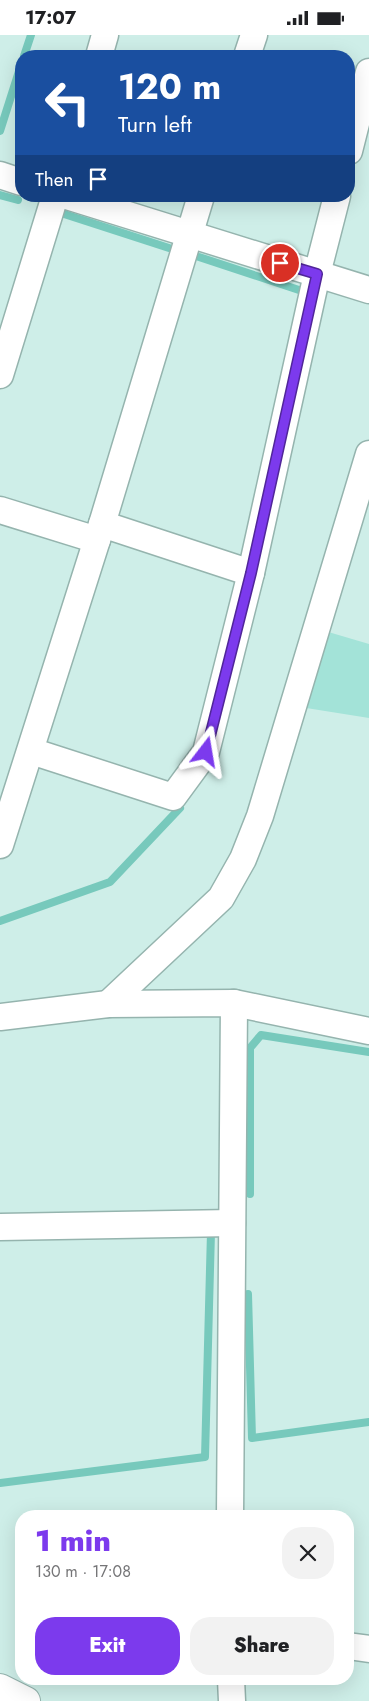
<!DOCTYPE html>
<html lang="en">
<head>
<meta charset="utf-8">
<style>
  :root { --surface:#fff; --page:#f2f2f2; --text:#202124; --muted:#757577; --accent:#7c3aed }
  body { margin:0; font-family:Jost,sans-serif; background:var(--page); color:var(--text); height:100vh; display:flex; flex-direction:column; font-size:19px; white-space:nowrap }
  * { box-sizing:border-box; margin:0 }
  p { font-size:16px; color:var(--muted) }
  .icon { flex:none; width:28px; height:28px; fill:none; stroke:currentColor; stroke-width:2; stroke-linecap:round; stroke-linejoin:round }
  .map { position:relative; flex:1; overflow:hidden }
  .details { position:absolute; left:15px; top:1475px; width:339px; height:175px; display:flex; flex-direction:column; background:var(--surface); border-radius:20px; box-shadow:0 5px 20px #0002 }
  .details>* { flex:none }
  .hud { position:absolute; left:15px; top:15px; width:340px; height:152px; border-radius:20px; box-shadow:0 5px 20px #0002; background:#1a4fa0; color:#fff; overflow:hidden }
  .pin { position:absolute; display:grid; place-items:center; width:42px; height:42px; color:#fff; margin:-21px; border:2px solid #fff; border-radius:50%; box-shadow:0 1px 5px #0007 }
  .me { position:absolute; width:55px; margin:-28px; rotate:14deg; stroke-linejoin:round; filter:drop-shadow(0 0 4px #0008) }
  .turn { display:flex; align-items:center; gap:18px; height:105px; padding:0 20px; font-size:22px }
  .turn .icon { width:65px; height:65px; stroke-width:2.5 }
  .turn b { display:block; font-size:35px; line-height:42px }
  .then { display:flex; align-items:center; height:48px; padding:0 20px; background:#0003; gap:10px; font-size:19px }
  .round { display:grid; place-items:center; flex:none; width:52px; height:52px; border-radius:20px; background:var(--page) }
  .headline { display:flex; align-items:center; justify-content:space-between; height:85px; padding:0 20px }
  h1 { font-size:30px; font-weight:800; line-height:38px; color:var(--accent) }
  .action { display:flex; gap:10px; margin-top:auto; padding:10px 20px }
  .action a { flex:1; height:58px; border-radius:20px; background:var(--accent); color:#fff; font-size:20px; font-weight:800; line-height:58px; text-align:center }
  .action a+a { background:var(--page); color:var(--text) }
  .status { display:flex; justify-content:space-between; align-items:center; height:35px; padding:0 25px; background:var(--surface); direction:ltr }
  .status svg { height:14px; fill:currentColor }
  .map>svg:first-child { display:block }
  .green { fill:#a3e3d8 }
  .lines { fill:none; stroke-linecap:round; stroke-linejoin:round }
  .stream { stroke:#77c9bc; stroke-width:8 }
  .street-casing { stroke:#95b4ae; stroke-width:29 }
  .secondary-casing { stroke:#95b4ae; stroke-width:30 }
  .street { stroke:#fff; stroke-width:26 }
  .secondary { stroke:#fff; stroke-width:28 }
  .route-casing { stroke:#51269a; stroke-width:12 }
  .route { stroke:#7c3aed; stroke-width:9 }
</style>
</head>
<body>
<div class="status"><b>17:07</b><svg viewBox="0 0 49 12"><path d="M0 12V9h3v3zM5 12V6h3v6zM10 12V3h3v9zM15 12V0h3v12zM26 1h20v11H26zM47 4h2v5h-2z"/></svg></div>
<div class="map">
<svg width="369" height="1666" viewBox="0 0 369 1666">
  <rect width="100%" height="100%" fill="#ceeee8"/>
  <polygon class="green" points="325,596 369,609 369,683 300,672"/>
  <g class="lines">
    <g class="stream">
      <polyline points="24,21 31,0"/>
      <polyline points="0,96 21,30"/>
      <polyline points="0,160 18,165"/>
      <polyline points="61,178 169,213"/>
      <polyline points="199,222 299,255"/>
      <polyline points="0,886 110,847 180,773"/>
      <polyline points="250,1159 250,1013 261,1000 369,1017"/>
      <polyline points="248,1259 252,1403 369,1387"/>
      <polyline points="0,1448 205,1422 211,1197"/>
    </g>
    <defs>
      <g id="street">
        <polyline points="99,21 105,0"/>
        <polyline points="247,21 254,0"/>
        <polyline points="349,116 369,37"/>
        <polyline points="0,140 21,147"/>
        <polyline points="67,161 369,255"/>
        <polyline points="0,340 55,161"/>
        <polyline points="0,475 97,505"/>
        <polyline points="102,489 251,538"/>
        <polyline points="31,716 173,762 206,717 251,538 317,239 337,161"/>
        <polyline points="0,810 102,489 201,161"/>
        <polyline points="108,969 221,863 243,824 260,781 369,419"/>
        <polyline points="0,982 108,969 234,968 369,996"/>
        <polyline points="0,1192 232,1188"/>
        <polyline points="230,1481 234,968"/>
        <polyline points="348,1611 369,1614"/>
        <polyline points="231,1644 232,1666"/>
      </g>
      <polyline id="secondary" points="0,1653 26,1666"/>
    </defs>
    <use href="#street" class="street-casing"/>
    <use href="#secondary" class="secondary-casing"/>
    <use href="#street" class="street"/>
    <use href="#secondary" class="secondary"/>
  </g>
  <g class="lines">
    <defs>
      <polyline id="route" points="206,717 251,538 317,239 280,228"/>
    </defs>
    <use href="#route" class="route-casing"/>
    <use href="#route" class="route"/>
  </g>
</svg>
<div class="pin" style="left:280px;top:228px;background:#d93025"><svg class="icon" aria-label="arrive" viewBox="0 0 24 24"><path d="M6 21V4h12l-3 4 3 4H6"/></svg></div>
<svg class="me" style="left:206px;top:717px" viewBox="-20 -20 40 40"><path d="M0-17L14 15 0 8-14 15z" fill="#7c3aed" stroke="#fff" stroke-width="4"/></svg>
<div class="hud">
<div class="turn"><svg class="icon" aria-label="left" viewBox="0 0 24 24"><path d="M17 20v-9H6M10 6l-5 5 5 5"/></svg><div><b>120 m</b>Turn left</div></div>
<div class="then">Then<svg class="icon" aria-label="arrive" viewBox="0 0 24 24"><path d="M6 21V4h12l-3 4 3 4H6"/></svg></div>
</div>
<section class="details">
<div class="headline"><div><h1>1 min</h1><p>130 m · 17:08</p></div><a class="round"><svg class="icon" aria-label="close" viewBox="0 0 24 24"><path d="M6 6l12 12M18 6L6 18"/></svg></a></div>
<div class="action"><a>Exit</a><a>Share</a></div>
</section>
</div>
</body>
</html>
